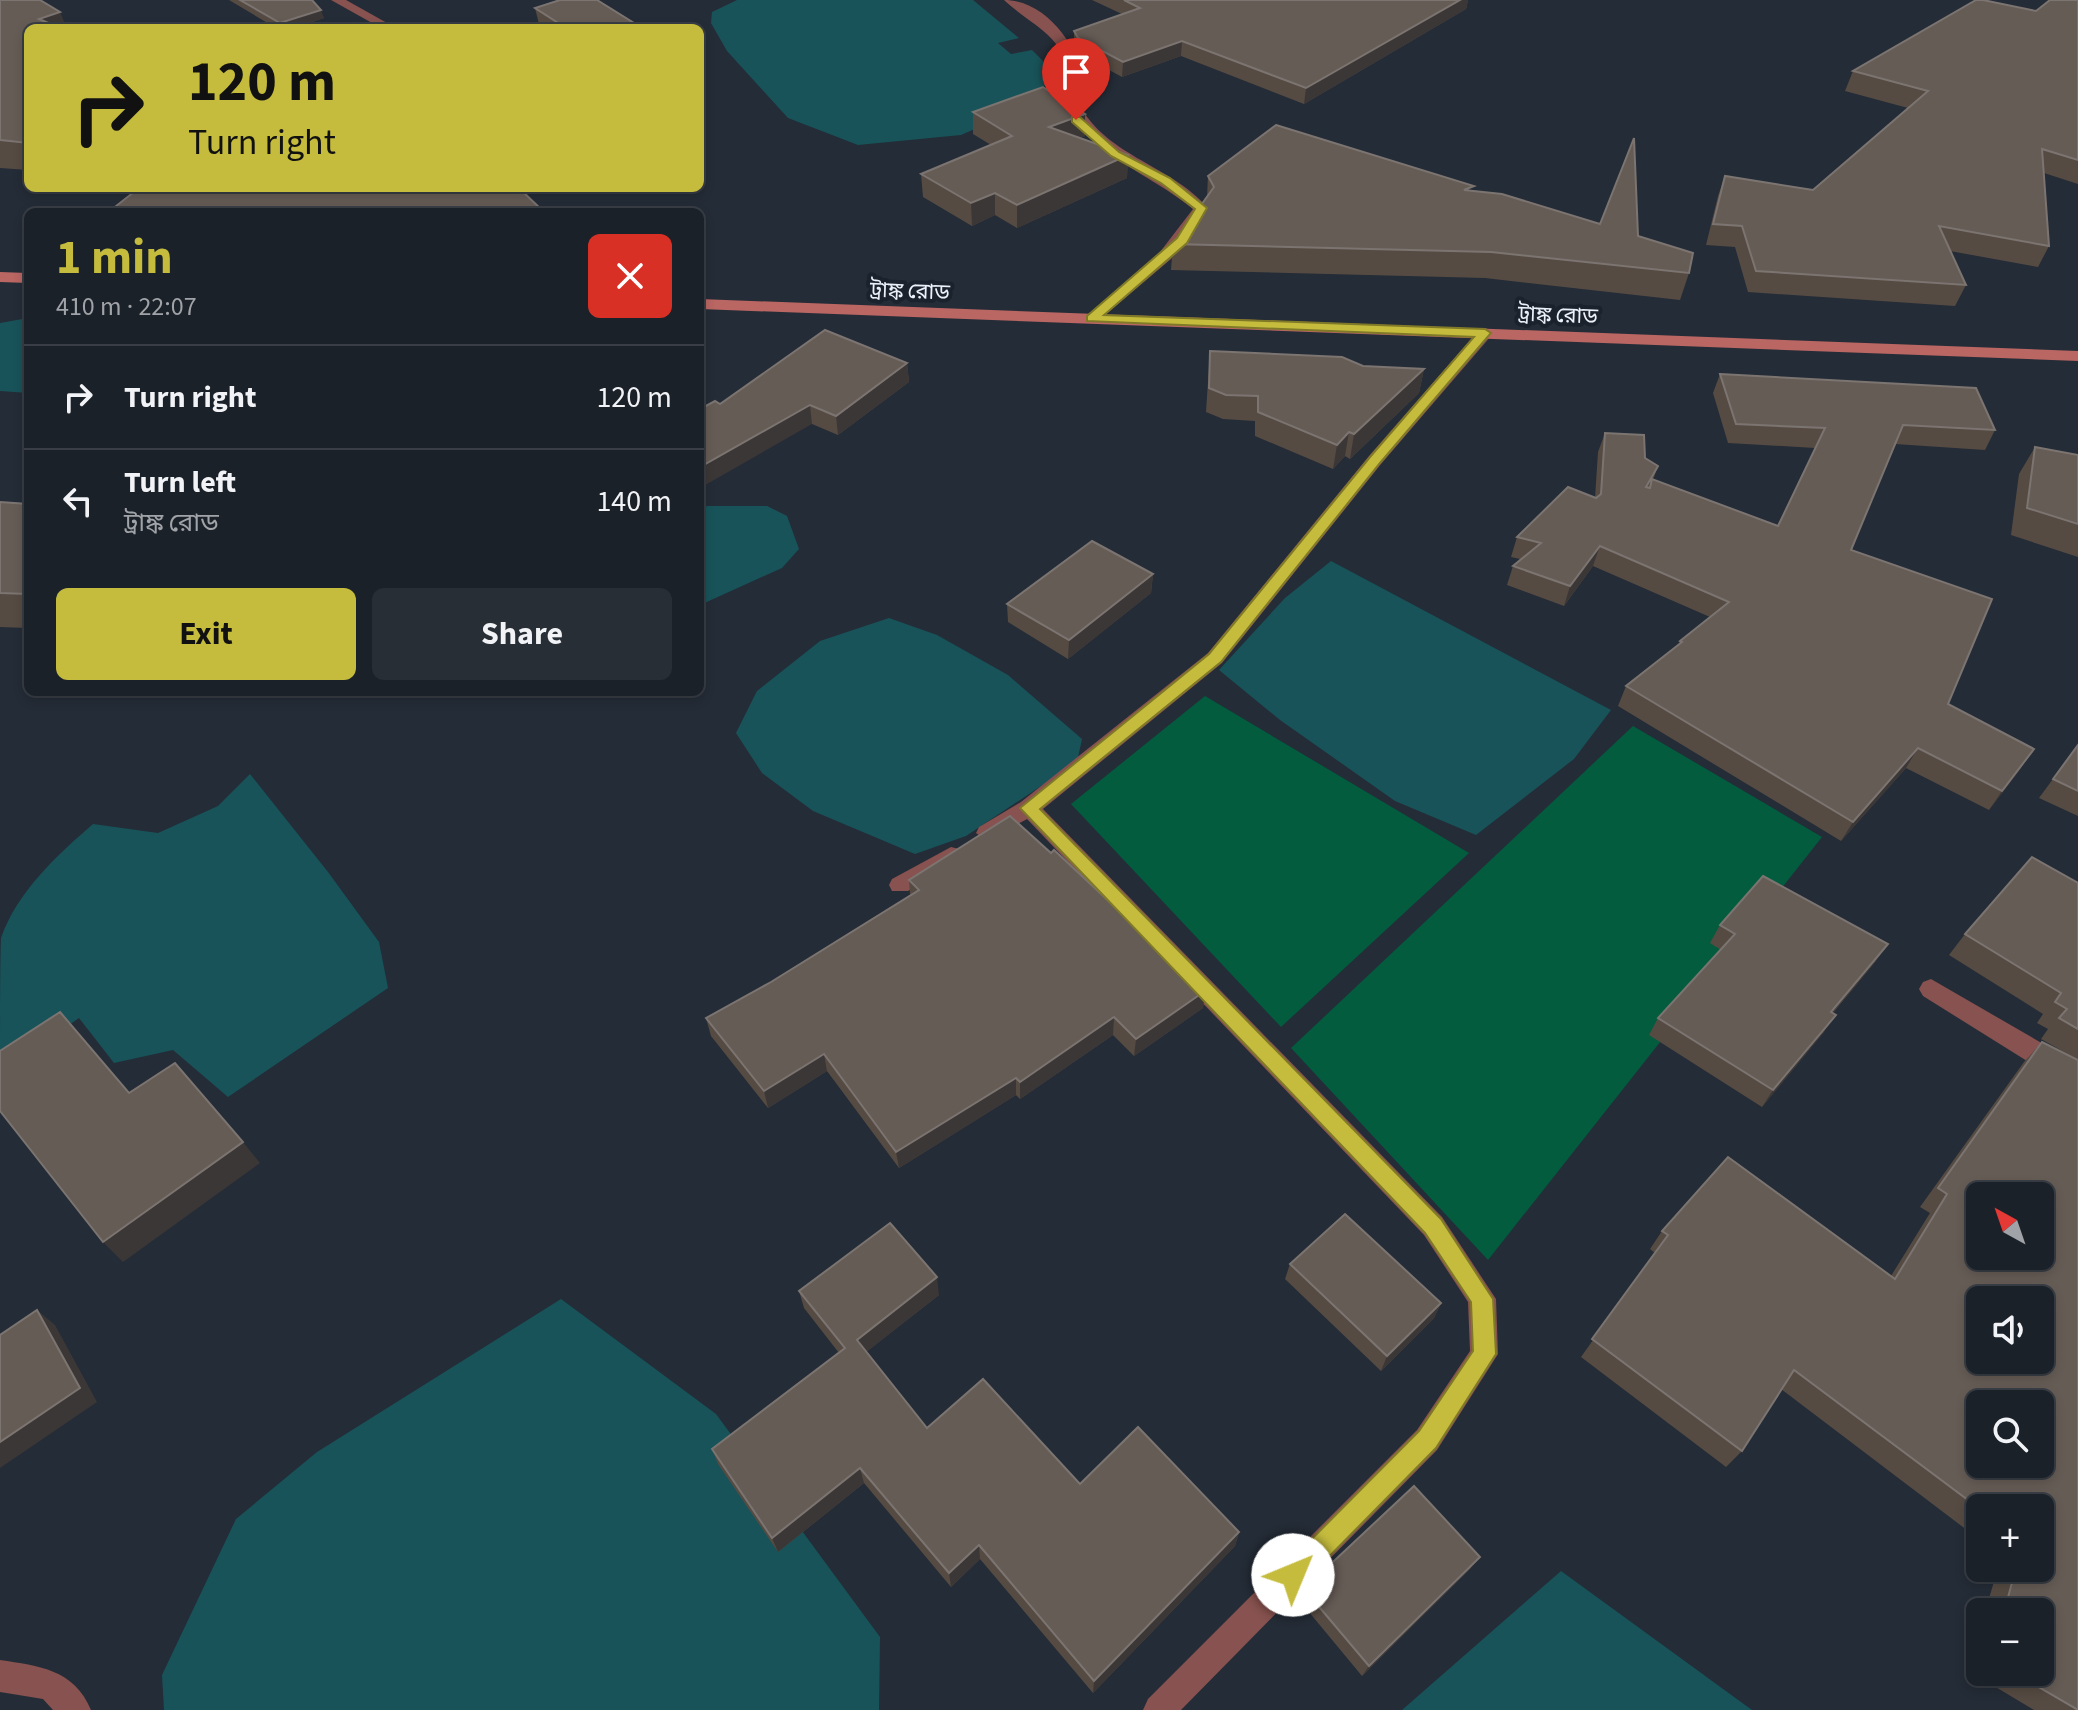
<!DOCTYPE html>
<html lang="en">
<head>
<meta charset="utf-8">
<style>
  :root { --surface:#1b2129; --page:#282e35; --text:#f1f3f6; --muted:#a0a3a8; --line:#393e46; --accent:#c5bc3d }
  body { margin:0; font-family:"Source Sans 3","Noto Sans Bengali",sans-serif; background:var(--page); color:var(--text); height:100vh; display:flex; flex-direction:column; font-size:30px; white-space:nowrap }
  * { box-sizing:border-box; margin:0 }
  p { font-size:26px; color:var(--muted) }
  .icon { flex:none; width:44px; height:44px; fill:none; stroke:currentColor; stroke-width:2; stroke-linecap:round; stroke-linejoin:round }
  .map { position:relative; flex:1; overflow:hidden }
  .panel { position:absolute; left:24px; top:208px; width:680px; height:488px; display:flex; flex-direction:column; background:var(--surface); border-radius:12px; box-shadow:0 4px 12px #0003,0 0 0 2px var(--line) }
  .panel>* { flex:none }
  .banner { position:absolute; left:24px; top:24px; width:680px; height:168px; border-radius:12px; box-shadow:0 4px 12px #0003,0 0 0 2px var(--line); background:#c5bc3d; color:#111; overflow:hidden }
  .needle { width:52px; rotate:320deg }
  .controls { position:absolute; left:1966px; top:1182px; display:grid; gap:16px }
  .controls a { display:grid; place-items:center; width:88px; height:88px; border-radius:12px; background:var(--surface); box-shadow:0 4px 12px #0003,0 0 0 2px var(--line); font-size:40px }
  .pin { position:absolute; display:grid; place-items:center; width:68px; height:68px; color:#fff; margin:-82px -34px; border-radius:50% 50% 50% 0; rotate:-45deg; box-shadow:0 0 8px #0007 }
  .pin .icon { rotate:45deg }
  .me { position:absolute; width:88px; margin:-44px; rotate:45deg; stroke-linejoin:round; filter:drop-shadow(0 0 6px #0008) }
  .turn { display:flex; align-items:center; gap:28px; height:168px; padding:0 32px; font-size:36px }
  .turn .icon { width:104px; height:104px; stroke-width:2.5 }
  .turn b { display:block; font-size:56px; line-height:68px }
  .round { display:grid; place-items:center; flex:none; width:84px; height:84px; border-radius:12px; background:var(--page) }
  .summary { display:flex; align-items:center; justify-content:space-between; height:136px; padding:0 32px }
  h1 { font-size:48px; font-weight:700; line-height:60px; color:var(--accent) }
  .action { display:flex; gap:16px; margin-top:auto; padding:16px 32px }
  .action a { flex:1; height:92px; border-radius:12px; background:var(--accent); color:#111; font-size:32px; font-weight:700; line-height:92px; text-align:center }
  .action a+a { background:var(--page); color:var(--text) }
  ul { padding:0; list-style:none }
  li { display:flex; align-items:center; gap:24px; height:104px; padding:0 32px; border-top:2px solid var(--line) }
  li div { flex:1 }
  li b { display:block; font-size:30px }
  li em { font-style:normal }
  .map>svg:first-child { display:block }
  .green { fill:#035c3e }
  .water { fill:#185359 }
  .lines { fill:none; stroke-linecap:round; stroke-linejoin:round }
  .minor { fill:#87524f; fill-rule:evenodd }
  .secondary { fill:#ba6663; fill-rule:evenodd }
  .wall { fill:#564b43 }
  .shaded-wall { fill:#3b3736 }
  .building { fill:#665c56; stroke:#7b7470; stroke-width:2; fill-rule:evenodd }
  .route { fill:#c5bc3d; stroke:#807a28; stroke-width:2 }
  .labels { text-anchor:middle; stroke-width:8; stroke-linejoin:round; paint-order:stroke }
  .far-street-label { font-size:22px; fill:#ecf1f9; stroke:#1a222d }
</style>
</head>
<body>
<div class="map">
<svg width="2078" height="1710" viewBox="0 0 2078 1710">
  <rect width="100%" height="100%" fill="#242c37"/>
  <g class="green">
    <polygon points="1205,696 1469,853 1281,1027 1071,804"/>
    <polygon points="1633,726 1822,837 1488,1260 1291,1048"/>
  </g>
  <g class="water">
    <polygon points="737,0 973,0 1019,38 998,43 1011,54 1032,50 1050,68 1051,78 1027,106 961,135 858,145 788,118 727,51 711,23 712,12"/>
    <polygon points="28,318 28,393 0,391 0,323"/>
    <polygon points="707,506 767,506 787,516 799,549 782,568 700,605 700,508"/>
    <polygon points="1331,561 1611,710 1574,759 1476,835 1395,801 1280,720 1219,670 1285,598"/>
    <polygon points="889,618 937,635 1008,675 1082,739 1077,762 966,836 915,854 813,811 762,773 736,733 757,691 820,641"/>
    <path d="M250 774 328 872 379 942 388 988 228 1097 173 1050 114 1063 79 1018 0 1073C0 1046 0 957 1 938 17 892 57 855 93 824L158 833 218 806Z"/>
    <polygon points="561,1299 716,1414 880,1637 879,1710 164,1710 162,1675 236,1519 317,1452"/>
    <polygon points="1561,1571 1752,1710 1402,1710"/>
  </g>
  <g class="lines">
    <g class="minor">
      <polygon points="331,0 346,0 396,28 381,28"/>
      <path d="M1004 0C1047 0 1079 47 1085 86L1076 98C1102 156 1169 163 1208 208L1171 259 1098 321 1084 318 1160 252 1193 209C1148 172 1087 154 1062 98L1072 86C1064 33 1038 31 1004 0Z"/>
      <polygon points="1485,328 1491,330 1491,336 1381,464 1222,663 1043,809 1442,1217 1496,1299 1498,1354 1437,1450 1181,1710 1143,1710 1148,1699 1417,1430 1470,1351 1468,1302 1424,1235 1027,819 987,841 976,833 979,827 1021,802 1208,653 1369,456 1479,330"/>
      <polygon points="951,847 959,849 962,855 959,861 908,891 892,891 889,885 892,879"/>
      <polygon points="1931,979 2078,1064 2078,1087 2027,1061 1923,996 1919,989 1923,982"/>
      <path d="M0 1660C39 1666 74 1669 91 1710H53L43 1699 0 1692Z"/>
    </g>
    <g class="secondary">
      <polygon points="0,272 28,273 28,283 0,282"/>
      <polygon points="700,299 2078,351 2078,361 700,309"/>
    </g>
  </g>
  <g class="wall">
    <polygon points="0,0 28,28 28,170 0,168"/>
    <polygon points="229,0 312,0 324,18 294,28 276,28"/>
    <polygon points="1092,0 1468,0 1466,9 1304,104 1181,56 1122,77 1078,53 1074,46 1074,31 1122,14"/>
    <polygon points="2078,0 2078,184 2044,173 2049,246 2038,267 1950,251 1966,285 1955,306 1748,292 1735,247 1706,245 1718,196 1725,176 1813,190 1908,108 1845,91 1853,71 2036,11"/>
    <polygon points="535,8 642,28 544,28 539,24"/>
    <polygon points="973,112 1085,136 1079,138 1128,155 1127,178 1017,228 995,215 972,226 923,197 921,174 991,145 973,134"/>
    <polygon points="1208,176 1473,191 1638,236 1689,273 1680,300 1485,278 1171,270 1173,244 1207,198"/>
    <polygon points="111,210 544,212 112,212"/>
    <polygon points="1210,351 1363,366 1424,369 1419,393 1350,459 1345,456 1333,469 1255,436 1255,421 1223,419 1206,412"/>
    <polygon points="907,363 909,382 838,435 812,424 720,404"/>
    <polygon points="1720,374 1995,430 1985,450 1895,444 1851,550 1948,704 2021,768 1989,810 1906,768 1841,841 1618,706 1626,686 1678,646 1680,641 1710,617 1593,566 1564,606 1507,585 1513,566 1520,559 1511,557 1517,537 1595,498 1598,452 1605,433 1658,466 1653,480 1778,526 1815,448 1728,443 1713,393"/>
    <polygon points="2035,447 2078,455 2078,557 2011,535 2019,474"/>
    <polygon points="0,502 28,504 28,628 0,627"/>
    <polygon points="1153,574 1151,593 1068,659 1008,622 1007,604"/>
    <polygon points="2078,745 2078,816 2039,798"/>
    <polygon points="909,880 1205,991 1203,1008 1134,1056 1113,1035 1020,1099 1016,1095 899,1168 827,1071 768,1108 711,1036 706,1018 771,982 910,895"/>
    <polygon points="2078,883 2078,1710 2034,1710 1969,1671 1980,1632 1980,1672 2040,1672 2040,1612 1985,1612 1998,1568 2040,1568 2040,1508 1980,1508 1980,1540 1781,1389 1742,1451 1726,1467 1581,1357 1655,1253 1650,1249 1662,1231 1891,1276 1930,1213 1920,1207 2024,1062 2042,1042 2073,1057 2041,1039 2048,1029 2037,1023 2043,1014 1949,955 1965,934"/>
    <polygon points="1720,925 1876,961 1833,1013 1824,1032 1762,1107 1649,1035 1658,1018 1721,950 1710,943"/>
    <polygon points="1290,1264 1441,1303 1434,1318 1381,1371 1285,1279"/>
    <polygon points="799,1291 939,1295 866,1352 927,1428 1080,1484 1239,1532 1235,1546 1093,1693 980,1559 951,1587 864,1483 778,1552 718,1464 712,1449 839,1353 804,1308"/>
    <polygon points="1471,1568 1362,1676 1299,1600 1304,1589"/>
  </g>
  <g class="shaded-wall">
    <polygon points="1460,0 1468,0 1466,9 1304,104 1306,88"/>
    <polygon points="321,10 324,18 294,28 281,28 280,23"/>
    <polygon points="60,12 67,28 44,28 39,19"/>
    <polygon points="1182,41 1181,56 1122,77 1123,62"/>
    <polygon points="1085,114 1085,136 1049,150 1049,127"/>
    <polygon points="1128,155 1127,178 1017,228 1017,205"/>
    <polygon points="995,193 995,215 972,226 971,203"/>
    <polygon points="907,363 909,382 838,435 836,416"/>
    <polygon points="1424,369 1419,393 1350,459 1354,434"/>
    <polygon points="810,405 812,424 700,488 700,467"/>
    <polygon points="1349,432 1345,456 1333,469 1337,445"/>
    <polygon points="1600,546 1593,566 1564,606 1570,586"/>
    <polygon points="1153,574 1151,593 1068,659 1069,640"/>
    <polygon points="1918,748 1906,768 1841,841 1853,822"/>
    <polygon points="2034,749 2021,768 1989,810 2002,791"/>
    <polygon points="1888,944 1876,961 1819,1029 1831,1012"/>
    <polygon points="1205,991 1203,1008 1134,1056 1136,1039"/>
    <polygon points="1836,1015 1824,1032 1762,1107 1773,1090"/>
    <polygon points="1114,1017 1113,1035 1020,1099 1020,1082"/>
    <polygon points="824,1054 827,1071 768,1108 764,1091"/>
    <polygon points="1016,1078 1016,1095 899,1168 896,1152"/>
    <polygon points="243,1142 260,1163 123,1262 103,1242"/>
    <polygon points="937,1277 939,1295 860,1357 857,1340"/>
    <polygon points="1441,1303 1434,1318 1381,1371 1387,1356"/>
    <polygon points="37,1310 55,1325 97,1402 0,1468 0,1442"/>
    <polygon points="860,1468 864,1483 778,1552 772,1538"/>
    <polygon points="1239,1532 1235,1546 1093,1693 1094,1681"/>
    <polygon points="979,1545 980,1559 951,1587 949,1573"/>
    <polygon points="1480,1557 1471,1568 1362,1676 1369,1666"/>
  </g>
  <g class="building">
    <polygon points="0,0 40,0 60,12 39,19 60,28 28,28 28,143 0,140"/>
    <polygon points="240,0 312,0 321,10 280,23"/>
    <polygon points="560,0 597,0 642,28 566,28 535,8"/>
    <polygon points="1124,0 1460,0 1306,88 1182,41 1123,62 1078,38 1074,31 1140,8"/>
    <polygon points="1976,0 1983,0 2036,11 2050,0 2078,0 2078,160 2042,149 2049,246 1939,226 1966,285 1756,271 1742,226 1713,224 1725,176 1813,190 1928,91 1853,71"/>
    <polygon points="1043,87 1085,114 1049,127 1128,155 1017,205 995,193 971,203 921,174 1012,136 973,112"/>
    <polygon points="1276,125 1474,186 1464,190 1502,194 1600,224 1634,138 1638,236 1693,253 1689,273 1491,252 1173,244 1214,187 1208,176"/>
    <polygon points="139,188 519,188 544,212 158,212 111,210"/>
    <polygon points="825,330 907,363 836,416 810,405 700,467 700,409 715,401 720,404"/>
    <polygon points="1210,351 1342,357 1363,366 1424,369 1354,434 1349,432 1337,445 1258,412 1258,396 1226,395 1209,388"/>
    <polygon points="1720,374 1976,388 1995,430 1903,425 1851,550 1992,599 1948,704 2034,749 2002,791 1918,748 1853,822 1626,686 1682,642 1680,641 1729,602 1600,546 1570,586 1513,566 1541,543 1517,537 1568,487 1596,498 1601,494 1605,433 1644,435 1645,458 1658,466 1646,487 1650,488 1652,479 1778,526 1825,428 1736,424"/>
    <polygon points="2035,447 2078,455 2078,524 2027,508"/>
    <polygon points="0,502 28,504 28,594 0,593"/>
    <polygon points="1092,541 1153,574 1069,640 1007,604"/>
    <polygon points="2078,745 2078,791 2053,779"/>
    <polygon points="1010,816 1051,853 1054,850 1205,991 1136,1039 1114,1017 1020,1082 1016,1078 896,1152 824,1054 764,1091 706,1018 771,982 919,890 909,880"/>
    <polygon points="2032,857 2078,883 2078,1029 2059,1018 2067,1009 2055,1002 2061,993 1965,934"/>
    <polygon points="1763,876 1888,944 1831,1012 1836,1015 1773,1090 1658,1018 1735,934 1720,925"/>
    <polygon points="60,1012 129,1093 175,1063 243,1142 103,1242 0,1111 0,1051"/>
    <path d="M2042 1042 2078 1060V1710L2013 1672H2040V1612H2004L2016 1568H2040V1508H1980V1509L1794 1370 1742 1451 1592 1339 1668 1235 1662 1231 1728 1157 1895 1279 1947 1194 1938 1188ZM1980 1196H2040V1256H1980ZM1980 1300H2040V1360H1980ZM1980 1404H2040V1464H1980Z"/>
    <polygon points="1345,1214 1441,1303 1387,1356 1290,1264"/>
    <polygon points="890,1223 937,1277 857,1340 927,1428 983,1379 1080,1484 1138,1427 1239,1532 1094,1681 979,1545 949,1573 860,1468 772,1538 712,1449 845,1348 799,1291"/>
    <polygon points="37,1310 80,1388 0,1442 0,1335"/>
    <polygon points="1414,1486 1480,1557 1369,1666 1304,1589"/>
  </g>
  <polygon class="route" points="1072,117 1080,117 1119,152 1170,178 1207,208 1187,243 1104,315 1485,329 1491,333 1380,463 1221,662 1040,809 1441,1219 1493,1299 1496,1354 1436,1448 1302,1584 1293,1587 1285,1584 1281,1575 1285,1566 1419,1431 1473,1351 1471,1302 1425,1233 1020,808 1209,654 1370,457 1474,337 1087,321 1087,316 1177,238 1195,209 1161,183 1111,156 1072,122"/>
  <g class="labels">
    <g class="far-street-label">
      <text transform="translate(910 290) rotate(2)" y="8">ট্রাঙ্ক রোড</text>
      <text transform="translate(1558 314) rotate(2)" y="8">ট্রাঙ্ক রোড</text>
    </g>
  </g>
</svg>
<div class="controls">
<a><svg class="needle" viewBox="-14 -14 28 28"><path d="M0-13l5 13h-10z" fill="#e53935"/><path d="M0 13l5-13h-10z" fill="#a0a3a8"/></svg></a>
<a><svg class="icon" aria-label="sound" viewBox="0 0 24 24"><path d="M4 9h4l5-4v14l-5-4H4zM17 9q2 3 0 6"/></svg></a>
<a><svg class="icon" aria-label="search" viewBox="0 0 24 24"><circle cx="10" cy="10" r="6"/><path d="M15 15l6 6"/></svg></a>
<a>+</a>
<a>−</a>
</div>
<div class="pin" style="left:1076px;top:120px;background:#d93025"><svg class="icon" aria-label="arrive" viewBox="0 0 24 24"><path d="M6 21V4h12l-3 4 3 4H6"/></svg></div>
<svg class="me" style="left:1293px;top:1575px" viewBox="-20 -20 40 40"><circle r="19" fill="#fff"/><path d="M0-13L10 11 0 6-10 11z" fill="#c5bc3d"/></svg>
<div class="banner">
<div class="turn"><svg class="icon" aria-label="right" viewBox="0 0 24 24"><path d="M7 20v-9h11M14 6l5 5-5 5"/></svg><div><b>120 m</b>Turn right</div></div>
</div>
<section class="panel">
<div class="summary"><div><h1>1 min</h1><p>410 m · 22:07</p></div><a class="round" style="background:#d93025;color:#fff"><svg class="icon" aria-label="close" viewBox="0 0 24 24"><path d="M6 6l12 12M18 6L6 18"/></svg></a></div>
<ul>
<li><svg class="icon" aria-label="right" viewBox="0 0 24 24"><path d="M7 20v-9h11M14 6l5 5-5 5"/></svg><div><b>Turn right</b></div><em>120 m</em></li>
<li><svg class="icon" aria-label="left" viewBox="0 0 24 24"><path d="M17 20v-9H6M10 6l-5 5 5 5"/></svg><div><b>Turn left</b><p>ট্রাঙ্ক রোড</p></div><em>140 m</em></li>
</ul>
<div class="action"><a>Exit</a><a>Share</a></div>
</section>
</div>
</body>
</html>
